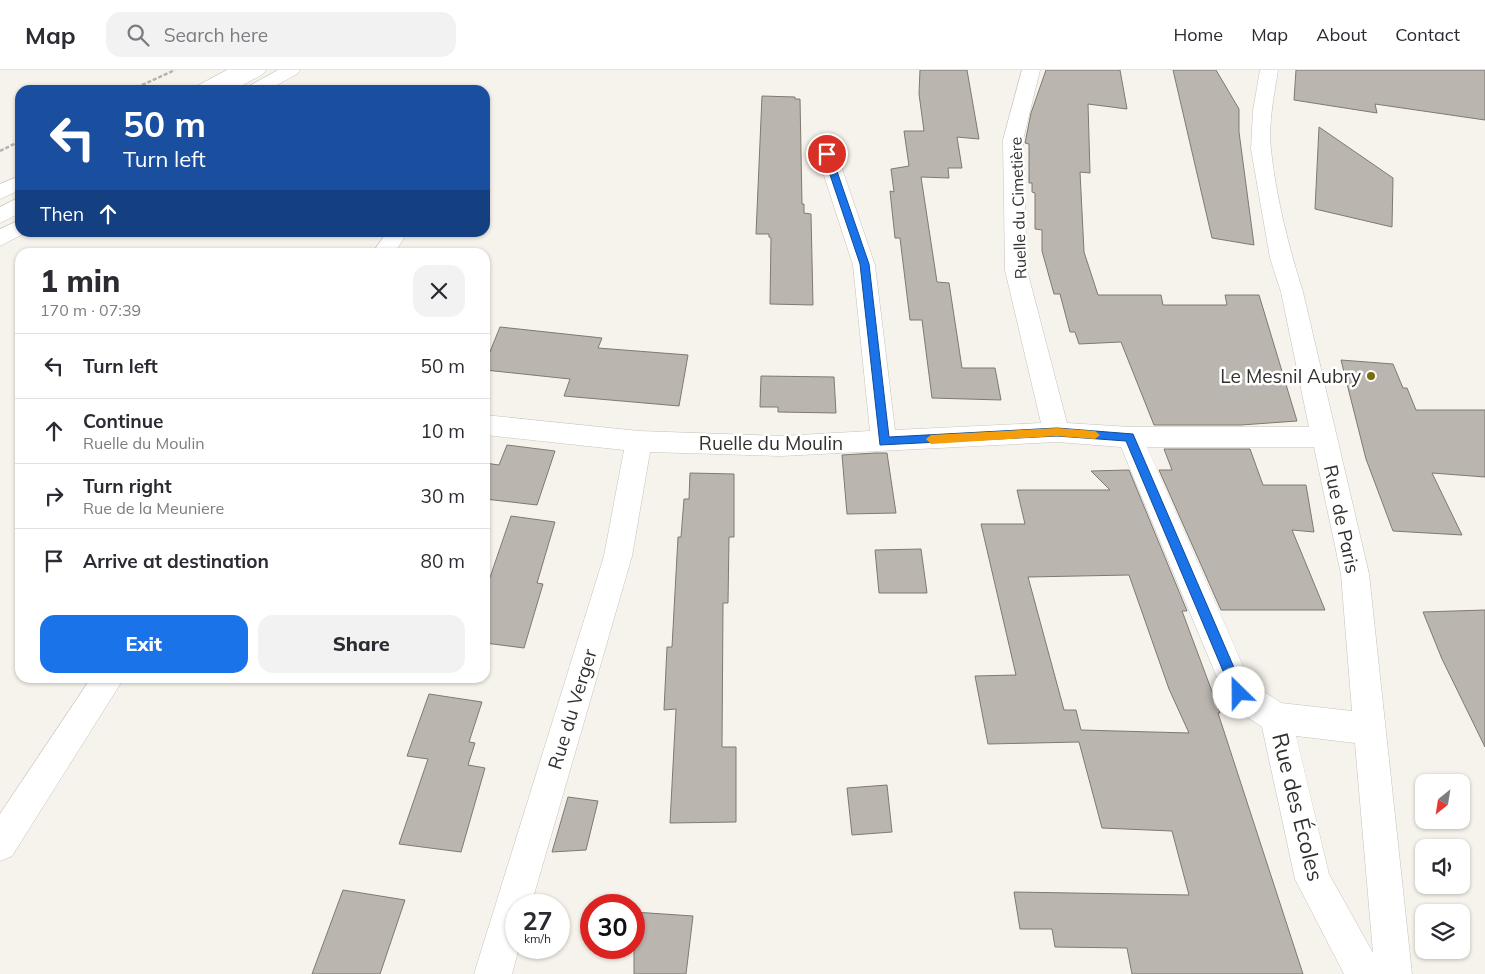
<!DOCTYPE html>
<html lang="en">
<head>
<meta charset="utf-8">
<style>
  :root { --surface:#fff; --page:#f2f2f3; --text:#2b2b33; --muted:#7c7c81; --line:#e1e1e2; --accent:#1a73e8 }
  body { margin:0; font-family:Mulish,sans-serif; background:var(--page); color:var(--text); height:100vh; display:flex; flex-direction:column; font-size:19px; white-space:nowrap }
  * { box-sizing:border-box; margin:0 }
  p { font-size:16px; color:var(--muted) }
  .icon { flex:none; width:28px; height:28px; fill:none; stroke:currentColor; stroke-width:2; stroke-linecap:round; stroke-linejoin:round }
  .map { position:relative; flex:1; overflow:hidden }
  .side { position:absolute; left:15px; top:178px; width:475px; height:435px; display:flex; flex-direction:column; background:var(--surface); border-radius:15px; box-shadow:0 1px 4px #0004 }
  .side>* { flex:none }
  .hud { position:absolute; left:15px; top:15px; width:475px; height:152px; border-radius:15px; box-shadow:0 1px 4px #0004; background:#1a4fa0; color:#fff; overflow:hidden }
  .needle { width:32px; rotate:210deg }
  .controls { position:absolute; left:1415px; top:704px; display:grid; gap:10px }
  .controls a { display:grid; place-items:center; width:55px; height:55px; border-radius:10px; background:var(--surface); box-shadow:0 1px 4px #0004; font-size:25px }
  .speed { position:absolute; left:505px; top:824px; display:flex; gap:10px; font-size:25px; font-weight:700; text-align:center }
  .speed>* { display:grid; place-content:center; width:65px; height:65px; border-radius:50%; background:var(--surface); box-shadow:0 1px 4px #0004; line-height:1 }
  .speed small { font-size:12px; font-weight:400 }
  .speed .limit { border:8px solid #d22; background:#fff; color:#111 }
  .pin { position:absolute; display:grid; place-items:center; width:42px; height:42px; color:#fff; margin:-21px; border:2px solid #fff; border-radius:50%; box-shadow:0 1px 5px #0007 }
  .me { position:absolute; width:55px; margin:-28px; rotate:337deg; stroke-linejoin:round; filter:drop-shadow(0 0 4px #0008) }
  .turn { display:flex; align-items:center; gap:18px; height:105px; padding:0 25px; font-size:22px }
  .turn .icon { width:65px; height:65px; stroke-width:2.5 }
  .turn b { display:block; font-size:35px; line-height:42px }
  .then { display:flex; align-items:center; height:48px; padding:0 25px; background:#0003; gap:10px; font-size:19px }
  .round { display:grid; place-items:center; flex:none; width:52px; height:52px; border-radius:15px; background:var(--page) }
  .overview { display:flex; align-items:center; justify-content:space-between; height:85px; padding:0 25px }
  h1 { font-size:30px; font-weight:800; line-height:38px }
  .action { display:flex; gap:10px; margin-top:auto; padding:10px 25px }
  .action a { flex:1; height:58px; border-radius:15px; background:var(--accent); color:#fff; font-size:20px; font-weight:800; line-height:58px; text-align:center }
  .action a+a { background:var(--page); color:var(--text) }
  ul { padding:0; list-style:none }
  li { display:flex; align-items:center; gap:15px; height:65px; padding:0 25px; border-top:1px solid var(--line) }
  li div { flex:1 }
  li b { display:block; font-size:19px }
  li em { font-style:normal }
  header { display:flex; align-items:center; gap:30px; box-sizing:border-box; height:70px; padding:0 25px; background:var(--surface); border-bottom:1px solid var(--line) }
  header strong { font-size:24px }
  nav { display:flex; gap:28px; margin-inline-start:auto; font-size:18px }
  .search { width:350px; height:45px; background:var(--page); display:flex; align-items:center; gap:12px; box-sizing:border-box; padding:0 18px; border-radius:15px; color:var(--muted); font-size:19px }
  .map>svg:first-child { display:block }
  .building { fill:#bbb5af; stroke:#7f7974; fill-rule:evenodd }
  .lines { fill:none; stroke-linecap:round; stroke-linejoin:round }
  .minor-casing { stroke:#c5c3bc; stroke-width:1 }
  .primary-casing { stroke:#c5c3bc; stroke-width:1 }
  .path { stroke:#b5b3ad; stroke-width:2.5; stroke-dasharray:4 2; stroke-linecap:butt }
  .minor { fill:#fff; fill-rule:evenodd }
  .primary { fill:#fff; fill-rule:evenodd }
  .route { fill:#1a73e8; stroke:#114b97 }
  .slow { fill:#f59e0b }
  .poi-dot { fill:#776d0a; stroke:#fff; stroke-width:2 }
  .labels { text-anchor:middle; stroke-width:5; stroke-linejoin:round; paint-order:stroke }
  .far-street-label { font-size:16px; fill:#32312e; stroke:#fff }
  .poi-label { font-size:19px; fill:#32312e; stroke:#fff; text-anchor:end }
  .street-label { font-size:19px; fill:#32312e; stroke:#fff }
  .near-street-label { font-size:22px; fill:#32312e; stroke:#fff }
</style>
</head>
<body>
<header>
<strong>Map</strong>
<div class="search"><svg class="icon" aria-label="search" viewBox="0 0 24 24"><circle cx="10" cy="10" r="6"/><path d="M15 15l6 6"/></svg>Search here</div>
<nav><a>Home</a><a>Map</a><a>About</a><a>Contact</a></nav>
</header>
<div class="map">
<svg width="1485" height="904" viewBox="0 0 1485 904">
  <rect width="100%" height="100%" fill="#f5f3eb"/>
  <g class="building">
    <polygon points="920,0 967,0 979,69 957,67 962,98 948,98 949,108 921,107 937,212 949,213 962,298 995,298 1001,330 932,328 922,250 910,250 900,168 895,168 890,121 894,122 891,99 909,96 904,61 924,61 919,24"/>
    <polygon points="1046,0 1120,0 1127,39 1088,34 1090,103 1080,102 1084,182 1098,225 1161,225 1163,235 1227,235 1225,225 1259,225 1297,351 1241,355 1154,355 1121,272 1079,274 1075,262 1070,262 1060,224 1054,224 1042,181 1042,160 1035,159 1035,123 1032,122 1032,113 1029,113 1029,74 1025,73 1031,43"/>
    <polygon points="1173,0 1216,0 1239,39 1239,62 1254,175 1212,168"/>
    <polygon points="1296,0 1485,0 1485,50 1375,34 1377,43 1294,30"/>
    <polygon points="762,26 795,27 795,29 800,29 802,134 804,134 804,143 811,144 813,235 770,234 771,168 769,167 769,164 756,164"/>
    <polygon points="1319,57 1393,108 1392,157 1315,139"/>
    <polygon points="500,257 602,268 598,278 688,285 679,336 564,326 570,309 485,300 485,294"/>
    <polygon points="1341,290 1393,294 1403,318 1407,318 1416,340 1485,340 1485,407 1432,403 1462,465 1393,461 1366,389"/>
    <polygon points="761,306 834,307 836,343 778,342 778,337 760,337"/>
    <polygon points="507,375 555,381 537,435 485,429 485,393 499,395"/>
    <polygon points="1164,379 1250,379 1263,415 1306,415 1314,462 1292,460 1325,540 1221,540 1159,400 1172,400"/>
    <polygon points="876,383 887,383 896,443 847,444 842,385"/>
    <path d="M1129 400 1187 541H1182L1220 643H1218L1303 904H1132L1127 878 1055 877 1052 859H1020L1014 822 1189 825 1172 761 1102 758 1079 672 988 674 975 606 1016 605 981 454H1025L1017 420H1110L1091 401ZM1129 505 1169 619 1189 663 1081 660 1076 640H1064L1028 507Z"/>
    <polygon points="690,403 734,404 734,467 729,467 728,533 723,533 722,677 736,677 736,752 670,753 676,639 664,640 667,577 672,577 678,467 681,467 684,429 689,429"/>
    <polygon points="511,446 555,452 537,513 543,514 524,578 485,573 485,522"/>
    <polygon points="921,479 927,523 879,523 875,480"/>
    <polygon points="1485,540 1485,677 1442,589 1423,542"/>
    <polygon points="429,624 482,632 469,672 475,673 468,695 485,698 461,782 399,774 428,689 407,686"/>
    <polygon points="887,715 892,762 852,765 847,718"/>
    <polygon points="568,727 598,731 586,780 552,782"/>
    <polygon points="343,820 405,830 380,904 312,904"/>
    <polygon points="634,842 693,846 686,904 634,904"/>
  </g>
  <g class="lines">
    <defs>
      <g id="minor">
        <polygon points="227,0 250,0 247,4 217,20 194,20 197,16"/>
        <path d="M1022 0H1040L1023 70 1027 200 1067 353 1130 357H1309L1281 222 1270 188 1251 79 1253 41 1260 0H1278C1274 26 1268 54 1271 80 1276 127 1289 178 1303 222L1369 504 1412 904H1344L1295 809 1262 657 1228 634 1121 377 1057 372 781 386 650 382 632 486 531 835H516V878H519L512 904H474L604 486 624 380 485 365V345L639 361 781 366 870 361 853 195 817 84 820 80 827 78 834 80 837 84 875 195 895 360 1041 353 1005 200 1003 70ZM1147 377H1314L1341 504 1352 641 1281 633 1250 612ZM1296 666 1355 673 1373 883 1329 804Z"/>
        <polygon points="20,106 20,120 0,129 0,114"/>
        <polygon points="387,162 408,162 395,182 373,182"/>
        <polygon points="91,608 124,608 12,786 0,791 0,744"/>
      </g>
      <g id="primary">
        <polygon points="244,0 266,0 263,4 234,20 211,20 214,16"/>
        <polygon points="278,0 300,0 297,4 268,20 246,20 249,16"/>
        <polygon points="20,127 20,143 0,153 0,137"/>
        <polygon points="20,150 20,162 27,162 0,176 0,159"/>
      </g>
    </defs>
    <use href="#minor" class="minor-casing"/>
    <use href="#primary" class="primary-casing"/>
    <g class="path">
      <polyline points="131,20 175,0"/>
      <polyline points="0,81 20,71"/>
    </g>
    <use href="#minor" class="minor"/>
    <use href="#primary" class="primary"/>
  </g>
  <polygon class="route" points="827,82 831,84 869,194 889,367 1057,358 1133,364 1245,623 1244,627 1239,629 1234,627 1126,371 1057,366 880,375 860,194 823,84"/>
  <polygon class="slow" points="1057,358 1095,361 1100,365 1095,369 1057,366 931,374 926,369 931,365"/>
  <circle class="poi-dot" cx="1371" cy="306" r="5"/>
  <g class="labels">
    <g class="far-street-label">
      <text transform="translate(1018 138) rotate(-92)" y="6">Ruelle du Cimetière</text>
    </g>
    <g class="poi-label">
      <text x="1361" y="313">Le Mesnil Aubry</text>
    </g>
    <g class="street-label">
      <text x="771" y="380">Ruelle du Moulin</text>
      <text transform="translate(1342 449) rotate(78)" y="7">Rue de Paris</text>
      <text transform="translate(572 639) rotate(-73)" y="7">Rue du Verger</text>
    </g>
    <g class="near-street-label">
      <text transform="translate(1298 737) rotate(76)" y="8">Rue des Écoles</text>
    </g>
  </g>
</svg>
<div class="controls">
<a><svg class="needle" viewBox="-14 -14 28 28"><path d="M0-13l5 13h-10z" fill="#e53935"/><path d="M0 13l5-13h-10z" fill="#7c7c81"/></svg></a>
<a><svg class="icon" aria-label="sound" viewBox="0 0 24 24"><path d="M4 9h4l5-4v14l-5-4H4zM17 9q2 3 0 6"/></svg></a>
<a><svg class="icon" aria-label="layers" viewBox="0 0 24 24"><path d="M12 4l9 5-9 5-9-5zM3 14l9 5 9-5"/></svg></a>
</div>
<div class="speed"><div>27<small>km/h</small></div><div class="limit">30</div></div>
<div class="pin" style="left:827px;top:84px;background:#d93025"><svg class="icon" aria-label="arrive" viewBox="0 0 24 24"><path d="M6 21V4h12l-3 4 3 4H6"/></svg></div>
<svg class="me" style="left:1239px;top:623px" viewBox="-20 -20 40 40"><circle r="19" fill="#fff"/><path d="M0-13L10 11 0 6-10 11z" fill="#1a73e8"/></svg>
<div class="hud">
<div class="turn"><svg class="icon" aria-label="left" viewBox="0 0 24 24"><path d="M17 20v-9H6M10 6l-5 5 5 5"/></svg><div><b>50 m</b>Turn left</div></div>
<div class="then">Then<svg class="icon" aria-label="ahead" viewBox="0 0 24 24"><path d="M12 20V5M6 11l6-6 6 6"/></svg></div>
</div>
<section class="side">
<div class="overview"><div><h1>1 min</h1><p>170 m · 07:39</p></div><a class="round"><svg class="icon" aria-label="close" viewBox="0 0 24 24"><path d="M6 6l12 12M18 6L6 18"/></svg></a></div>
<ul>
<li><svg class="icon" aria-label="left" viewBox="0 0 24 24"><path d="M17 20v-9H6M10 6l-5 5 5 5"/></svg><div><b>Turn left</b></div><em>50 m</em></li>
<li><svg class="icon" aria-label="ahead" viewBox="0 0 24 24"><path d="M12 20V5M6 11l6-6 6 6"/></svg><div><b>Continue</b><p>Ruelle du Moulin</p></div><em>10 m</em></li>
<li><svg class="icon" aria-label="right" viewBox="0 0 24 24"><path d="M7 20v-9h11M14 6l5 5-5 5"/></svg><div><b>Turn right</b><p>Rue de la Meuniere</p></div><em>30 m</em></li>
<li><svg class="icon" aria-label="arrive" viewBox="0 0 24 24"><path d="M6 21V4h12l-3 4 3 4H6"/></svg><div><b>Arrive at destination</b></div><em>80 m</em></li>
</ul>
<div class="action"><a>Exit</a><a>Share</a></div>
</section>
</div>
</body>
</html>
